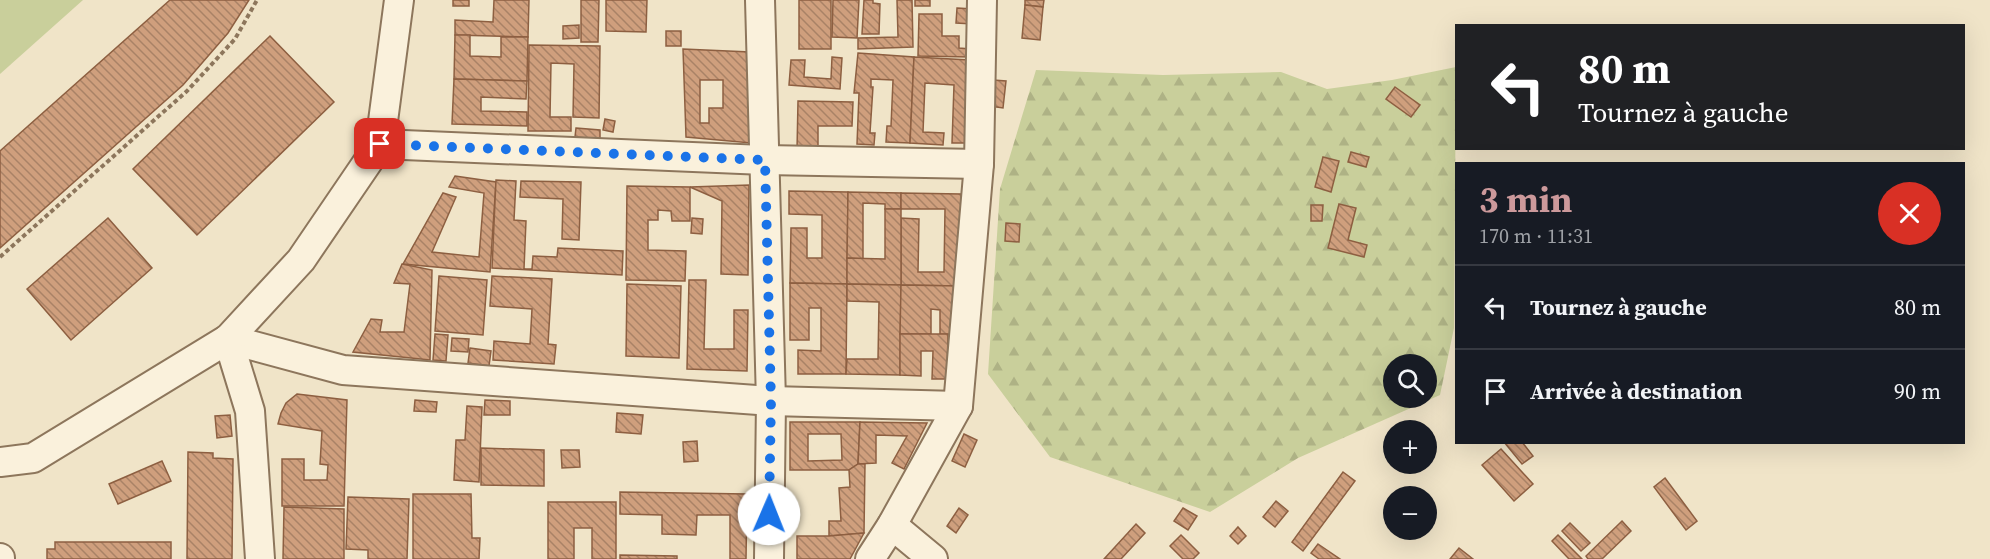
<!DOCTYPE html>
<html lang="fr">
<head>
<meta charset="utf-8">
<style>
  :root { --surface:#171b24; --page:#20242c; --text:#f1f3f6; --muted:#9ea1a6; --line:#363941; --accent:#cc999b }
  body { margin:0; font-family:"Source Serif 4",serif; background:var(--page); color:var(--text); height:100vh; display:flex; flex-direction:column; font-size:22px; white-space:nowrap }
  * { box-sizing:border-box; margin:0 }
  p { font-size:20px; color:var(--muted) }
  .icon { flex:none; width:33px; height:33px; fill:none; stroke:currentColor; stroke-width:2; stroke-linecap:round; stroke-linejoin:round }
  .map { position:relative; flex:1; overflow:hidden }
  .side { position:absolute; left:1455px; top:162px; width:510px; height:282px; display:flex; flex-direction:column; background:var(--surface); border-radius:0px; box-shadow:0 6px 24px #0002 }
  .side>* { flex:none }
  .top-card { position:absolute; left:1455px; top:24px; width:510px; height:126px; border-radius:0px; box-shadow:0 6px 24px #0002; background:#202124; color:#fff; overflow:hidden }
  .buttons { position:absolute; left:1383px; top:354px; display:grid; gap:12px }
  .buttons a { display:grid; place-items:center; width:54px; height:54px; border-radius:50%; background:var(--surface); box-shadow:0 6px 24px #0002; font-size:30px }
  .pin { position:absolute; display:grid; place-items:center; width:51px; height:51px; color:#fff; margin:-26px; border-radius:12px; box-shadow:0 3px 9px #0006 }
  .me { position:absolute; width:66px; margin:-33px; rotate:1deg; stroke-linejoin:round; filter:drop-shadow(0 0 4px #0008) }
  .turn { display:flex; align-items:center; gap:21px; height:126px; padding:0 24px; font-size:27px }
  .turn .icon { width:78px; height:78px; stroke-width:2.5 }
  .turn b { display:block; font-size:42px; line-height:51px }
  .round { display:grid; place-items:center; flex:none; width:63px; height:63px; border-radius:32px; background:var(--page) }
  .overview { display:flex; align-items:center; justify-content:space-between; height:102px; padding:0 24px }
  h1 { font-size:36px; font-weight:700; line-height:45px; color:var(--accent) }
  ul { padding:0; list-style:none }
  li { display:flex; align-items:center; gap:18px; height:84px; padding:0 24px; border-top:2px solid var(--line) }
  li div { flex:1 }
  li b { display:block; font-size:22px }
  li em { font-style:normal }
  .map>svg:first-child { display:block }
  .forest { fill:url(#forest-firs); fill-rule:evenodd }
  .park { fill:#c9cf9b }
  .building { fill:url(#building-back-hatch); stroke:#8d5f41; stroke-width:1.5; fill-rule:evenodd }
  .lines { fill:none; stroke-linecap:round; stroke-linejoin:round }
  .street-casing { stroke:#8d765c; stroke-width:32 }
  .path { stroke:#8d765c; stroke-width:4; stroke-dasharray:4.5 3; stroke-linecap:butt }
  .street { stroke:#faf1dc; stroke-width:28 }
  .route { stroke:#1a73e8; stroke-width:10; stroke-dasharray:0 18 }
</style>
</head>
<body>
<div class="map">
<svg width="1990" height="559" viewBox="0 0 1990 559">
  <defs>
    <pattern id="forest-firs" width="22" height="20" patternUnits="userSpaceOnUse" patternTransform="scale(1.5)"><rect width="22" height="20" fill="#c9cf9b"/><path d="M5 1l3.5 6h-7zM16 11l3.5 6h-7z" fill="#aeb285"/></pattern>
    <pattern id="building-back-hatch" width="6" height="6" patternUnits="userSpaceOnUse" patternTransform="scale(1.5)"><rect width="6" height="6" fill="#cf9f7d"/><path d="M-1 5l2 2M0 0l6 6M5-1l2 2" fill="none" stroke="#a98266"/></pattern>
  </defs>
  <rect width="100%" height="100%" fill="#f0e4c8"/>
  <path class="forest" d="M1456 67 1454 328 1440 395 1298 458 1210 512 1050 457 988 374 1000 189 1036 70 1163 75 1281 72 1327 89 1392 80ZM1394 364H1426V398H1394Z"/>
  <polygon class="park" points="0,0 83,0 0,74"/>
  <g class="building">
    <polygon points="170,0 249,0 228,33 183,85 0,248 0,151"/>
    <rect x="453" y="0" width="16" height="6"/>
    <polygon points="494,0 529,0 528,37 455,35 455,20 493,22"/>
    <polygon points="581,0 599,0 598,42 581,42"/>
    <polygon points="606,0 647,0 646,32 606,31"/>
    <rect x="799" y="0" width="32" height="49"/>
    <polygon points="833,0 859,0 857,38 832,37"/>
    <polygon points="864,0 873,0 873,3 880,4 879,34 862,34"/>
    <polygon points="897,0 912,0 913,47 858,49 858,38 898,37"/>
    <rect x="915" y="0" width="15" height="6"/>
    <polygon points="1025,0 1044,0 1043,7 1025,5"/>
    <polygon points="1025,5 1043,7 1040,40 1022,38"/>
    <polygon points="957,8 973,9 973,24 956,23"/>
    <polygon points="919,14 942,14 942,36 959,36 959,48 970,49 970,57 918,56"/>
    <polygon points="579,25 579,38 563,39 563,26"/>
    <rect x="666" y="31" width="15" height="15"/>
    <polygon points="455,35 470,35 470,56 501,57 501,37 528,37 527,81 454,79"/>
    <polygon points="270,36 334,102 197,235 133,169"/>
    <polygon points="529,45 600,46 599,118 573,117 574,64 551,63 550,117 571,117 571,131 528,131"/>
    <path d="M683 49 750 52 751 143 686 137ZM700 80H723V108H709V123H700Z"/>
    <polygon points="858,53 914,57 910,143 886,142 887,126 891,126 893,80 871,79 871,87 873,87 870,133 875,133 874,145 857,144 859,93 854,93"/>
    <polygon points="832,57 842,58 840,89 789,85 791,60 805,60 804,77 831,79"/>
    <polygon points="914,57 970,60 966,143 952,143 954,85 925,83 923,132 944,133 943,145 910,143"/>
    <polygon points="454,79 527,81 526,99 481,97 481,111 527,112 527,126 452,124"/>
    <polygon points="993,80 1006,81 1003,108 990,106"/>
    <polygon points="1395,87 1420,105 1411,117 1386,99"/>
    <polygon points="798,101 853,102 852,126 818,126 818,150 797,150"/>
    <polygon points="605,119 615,121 613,132 603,130"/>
    <polygon points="576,128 600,130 600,139 575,137"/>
    <polygon points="1351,152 1369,157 1366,167 1348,162"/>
    <polygon points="1323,157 1339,161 1331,192 1315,187"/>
    <polygon points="455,176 496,182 490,272 403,264 443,193 456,197 432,252 479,257 484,193 449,187"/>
    <polygon points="496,180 516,181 514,220 526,221 524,269 532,269 533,256 557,257 558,248 623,251 622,275 492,268"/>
    <polygon points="521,181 581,182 579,240 562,239 563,199 520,197"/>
    <polygon points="749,185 748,275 721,274 722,201 690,187"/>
    <polygon points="627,186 690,187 690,221 672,221 671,211 658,210 658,220 648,220 648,250 686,251 685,281 626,280"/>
    <polygon points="789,191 848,192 847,284 790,283 791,228 807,228 807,258 822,258 822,215 789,214"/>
    <polygon points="848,192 901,193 901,209 885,209 885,204 863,203 863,259 847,258"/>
    <polygon points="901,193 961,194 960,286 901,285 901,218 919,219 918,272 944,272 945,209 901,209"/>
    <polygon points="1339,204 1356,208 1348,240 1367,245 1364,257 1328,248"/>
    <polygon points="1311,205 1323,205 1322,221 1311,221"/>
    <polygon points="885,209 901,209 901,285 847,284 847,258 885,259"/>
    <polygon points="108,218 152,268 71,340 27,289"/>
    <polygon points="692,218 703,219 702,234 691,233"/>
    <polygon points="1006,223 1020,224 1019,242 1005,241"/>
    <polygon points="402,264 432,270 430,360 353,352 371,319 382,320 380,332 404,332 410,284 394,283"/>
    <polygon points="439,276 487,280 483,335 435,331"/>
    <polygon points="492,276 552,279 548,344 556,345 554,364 493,360 494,341 530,344 532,309 490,306"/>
    <polygon points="689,280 706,280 704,349 734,349 734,310 748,310 747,371 687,369"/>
    <polygon points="790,283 847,284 846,374 798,374 798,350 821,351 821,308 809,308 809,340 790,340"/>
    <polygon points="627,284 681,286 679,358 626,356"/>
    <polygon points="847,284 901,285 900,375 846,374 847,359 878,359 879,302 847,301"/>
    <polygon points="901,285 960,286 960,335 940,334 940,310 931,309 931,334 900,334"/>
    <polygon points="435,334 448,335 446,361 433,360"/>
    <polygon points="900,334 948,334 947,379 932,379 933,351 921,351 921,376 900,375"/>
    <polygon points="452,338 469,339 468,352 451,351"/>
    <polygon points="470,348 491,351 489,366 468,363"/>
    <polygon points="297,394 347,400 344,506 282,506 282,459 304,459 304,480 327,480 328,465 320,464 322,431 278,424 281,413 286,403"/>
    <polygon points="415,400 437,402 436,412 414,411"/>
    <polygon points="485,400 510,401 510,415 484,415"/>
    <polygon points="467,406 482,407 479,482 454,480 456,440 465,440"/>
    <polygon points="617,413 643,415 641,434 616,432"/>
    <polygon points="230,415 232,436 217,438 215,416"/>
    <path d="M790 422H860L858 464 849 470H790ZM808 434H841L842 460 808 461Z"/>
    <polygon points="860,422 927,423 904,469 892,463 907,436 876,435 876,463 858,464"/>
    <polygon points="964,434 977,440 965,467 952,461"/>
    <polygon points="697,441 698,461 684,462 683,442"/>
    <polygon points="1504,442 1522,442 1533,456 1522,464"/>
    <polygon points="481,448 544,450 544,486 481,485"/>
    <polygon points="1501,449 1533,484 1514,501 1482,465"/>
    <polygon points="561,450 579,450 580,467 562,468"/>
    <polygon points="188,452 213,453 213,458 233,459 232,559 187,559"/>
    <polygon points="162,461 171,481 118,504 109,484"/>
    <polygon points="858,464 865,464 864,533 829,536 829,521 841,521 839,488 850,487 849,470"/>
    <polygon points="1343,472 1355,481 1303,551 1292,542"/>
    <polygon points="1665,478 1697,521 1686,530 1654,487"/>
    <polygon points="620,492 747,494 746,559 730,559 730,515 697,515 696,535 662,534 662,515 620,514"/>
    <polygon points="413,494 471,494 472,538 480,538 479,559 413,559"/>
    <polygon points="348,497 409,499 407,559 368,559 368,550 346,549"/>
    <polygon points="1276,501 1288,511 1275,527 1263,517"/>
    <polygon points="548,502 616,502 616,559 592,559 592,528 574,528 574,559 548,559"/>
    <polygon points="284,507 344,509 344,559 283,559"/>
    <polygon points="959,508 968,515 956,533 947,526"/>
    <polygon points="1183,508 1197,516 1188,530 1174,521"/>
    <polygon points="1622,521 1631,531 1602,559 1588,559 1586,556"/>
    <polygon points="1570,523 1590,543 1581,551 1562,531"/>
    <polygon points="1136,524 1145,533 1121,559 1104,559"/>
    <polygon points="1238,527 1246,536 1238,544 1230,536"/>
    <polygon points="864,533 850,559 797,559 797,536 829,536"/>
    <polygon points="1181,535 1199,553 1193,559 1183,559 1170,546"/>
    <polygon points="1558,535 1582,559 1569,559 1552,541"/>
    <polygon points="55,542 171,542 171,559 47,559 47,549 55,549"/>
    <polygon points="1318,544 1340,559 1319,559 1311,553"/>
    <polygon points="1459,548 1473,559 1450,559"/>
    <polygon points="620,555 677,556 677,559 620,559"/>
  </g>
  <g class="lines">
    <defs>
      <g id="street">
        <polyline points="760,0 771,401 769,559"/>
        <polyline points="380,144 765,160 979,164"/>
        <polyline points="228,339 343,370 771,401 958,406"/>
        <polyline points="228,339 250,411 260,559"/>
        <polyline points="0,462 33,458 228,339 301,260 380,144 399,0"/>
        <polyline points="892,525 933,559"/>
        <polyline points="0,558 0,559"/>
        <polyline points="870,559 892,525 958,406 979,164 982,0"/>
      </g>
    </defs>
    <use href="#street" class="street-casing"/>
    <polyline class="path" points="0,257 187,91 235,39 257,0"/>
    <use href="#street" class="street"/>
  </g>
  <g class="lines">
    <polyline class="route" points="380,144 765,160 771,401 769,514"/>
  </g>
</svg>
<div class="buttons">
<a><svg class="icon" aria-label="search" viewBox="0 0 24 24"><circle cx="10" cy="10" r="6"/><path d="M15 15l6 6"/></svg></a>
<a>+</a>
<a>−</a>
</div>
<div class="pin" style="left:380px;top:144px;background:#d93025"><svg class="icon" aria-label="arrive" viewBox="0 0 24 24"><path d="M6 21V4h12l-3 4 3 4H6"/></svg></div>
<svg class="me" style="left:769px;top:514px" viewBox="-20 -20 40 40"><circle r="19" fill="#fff"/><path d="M0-13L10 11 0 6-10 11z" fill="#1a73e8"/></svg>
<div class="top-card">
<div class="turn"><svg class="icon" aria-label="left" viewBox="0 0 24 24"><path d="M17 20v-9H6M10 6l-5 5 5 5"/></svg><div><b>80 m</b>Tournez à gauche</div></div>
</div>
<section class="side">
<div class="overview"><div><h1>3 min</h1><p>170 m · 11:31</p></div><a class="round" style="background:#d93025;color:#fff"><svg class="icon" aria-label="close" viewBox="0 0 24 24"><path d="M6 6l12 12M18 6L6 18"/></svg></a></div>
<ul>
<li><svg class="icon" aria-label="left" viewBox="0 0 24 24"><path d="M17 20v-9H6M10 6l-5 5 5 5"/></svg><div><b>Tournez à gauche</b></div><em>80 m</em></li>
<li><svg class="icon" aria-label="arrive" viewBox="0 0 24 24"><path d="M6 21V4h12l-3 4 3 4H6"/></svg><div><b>Arrivée à destination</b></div><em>90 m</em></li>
</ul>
</section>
</div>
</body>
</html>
